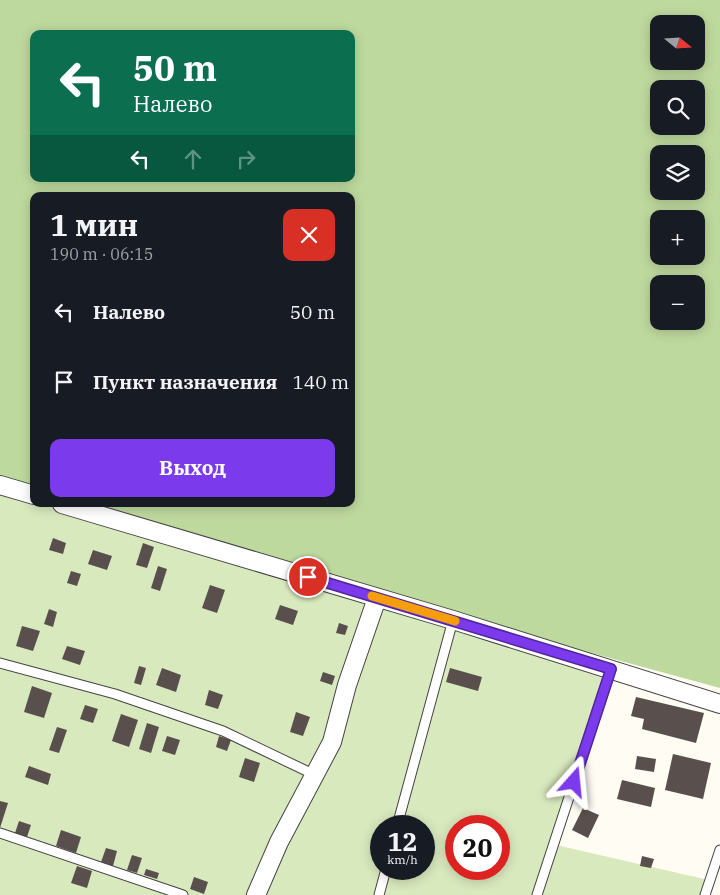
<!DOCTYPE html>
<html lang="ru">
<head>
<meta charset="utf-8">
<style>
  :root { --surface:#171b24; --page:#20242c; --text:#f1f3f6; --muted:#9ea1a6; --accent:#7c3aed }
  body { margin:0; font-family:"IBM Plex Serif",serif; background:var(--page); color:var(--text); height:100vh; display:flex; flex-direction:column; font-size:19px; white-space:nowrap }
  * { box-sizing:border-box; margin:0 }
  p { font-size:16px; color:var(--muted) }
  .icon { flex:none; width:28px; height:28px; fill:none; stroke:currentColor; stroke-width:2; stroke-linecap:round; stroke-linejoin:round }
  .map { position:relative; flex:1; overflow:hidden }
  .details { position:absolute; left:30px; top:192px; width:325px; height:315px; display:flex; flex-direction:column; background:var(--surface); border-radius:10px; box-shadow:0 2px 12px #0003 }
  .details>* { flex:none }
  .top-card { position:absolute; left:30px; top:30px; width:325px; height:152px; border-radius:10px; box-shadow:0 2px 12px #0003; background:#0b6e4f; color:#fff; overflow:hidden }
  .needle { width:32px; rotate:108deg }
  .fabs { position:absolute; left:650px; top:15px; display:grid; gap:10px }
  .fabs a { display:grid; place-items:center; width:55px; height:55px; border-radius:10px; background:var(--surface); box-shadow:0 2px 12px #0003; font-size:25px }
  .speed { position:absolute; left:370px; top:815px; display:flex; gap:10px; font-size:25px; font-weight:700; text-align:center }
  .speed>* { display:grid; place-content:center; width:65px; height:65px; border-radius:50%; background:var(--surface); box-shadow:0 2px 12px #0003; line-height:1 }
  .speed small { font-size:12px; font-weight:400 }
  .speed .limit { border:8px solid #d22; background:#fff; color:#111 }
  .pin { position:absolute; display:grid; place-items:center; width:42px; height:42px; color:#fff; margin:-21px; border:2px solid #fff; border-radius:50%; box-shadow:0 1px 5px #0007 }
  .me { position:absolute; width:55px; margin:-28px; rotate:18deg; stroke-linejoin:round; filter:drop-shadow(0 0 4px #0008) }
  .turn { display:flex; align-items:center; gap:18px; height:105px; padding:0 20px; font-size:22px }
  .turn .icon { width:65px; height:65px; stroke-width:2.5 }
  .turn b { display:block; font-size:35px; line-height:42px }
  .lanes { display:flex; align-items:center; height:48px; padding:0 20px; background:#0003; justify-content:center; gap:25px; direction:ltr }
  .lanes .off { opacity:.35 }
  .round { display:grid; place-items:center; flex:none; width:52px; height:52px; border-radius:10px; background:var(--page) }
  .summary { display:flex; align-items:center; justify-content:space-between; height:85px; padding:0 20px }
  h1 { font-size:30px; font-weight:800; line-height:38px }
  .button { display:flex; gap:10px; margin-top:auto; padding:10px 20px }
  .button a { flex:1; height:58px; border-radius:10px; background:var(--accent); color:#fff; font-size:20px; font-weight:800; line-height:58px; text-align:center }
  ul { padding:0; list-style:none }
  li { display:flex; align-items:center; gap:15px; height:70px; padding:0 20px }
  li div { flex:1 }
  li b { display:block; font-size:19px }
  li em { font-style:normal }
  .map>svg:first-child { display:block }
  .green { fill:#d9e9be; fill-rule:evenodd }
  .forest { fill:#bed99e; fill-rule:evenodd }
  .building { fill:#59504d }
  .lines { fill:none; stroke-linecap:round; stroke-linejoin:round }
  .service-casing { stroke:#434343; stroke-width:11 }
  .minor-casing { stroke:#434343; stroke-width:20 }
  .service { stroke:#fff; stroke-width:9 }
  .minor { stroke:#fff; stroke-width:18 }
  .route-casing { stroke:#51269a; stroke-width:12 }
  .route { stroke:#7c3aed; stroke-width:9 }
  .slow { stroke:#f59e0b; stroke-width:9 }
</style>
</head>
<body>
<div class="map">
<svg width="720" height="895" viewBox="0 0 720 895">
  <rect width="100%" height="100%" fill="#fffcf4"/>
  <path class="green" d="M0 473 34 485V504H90L609 680 556 845 713 881 709 895H0ZM381 826H424V869H381ZM456 826H499V869H456Z"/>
  <path class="forest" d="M0 0H720V688L290 571 74 504H351V196H34V491L0 481ZM659 24H696V61H659ZM34 34H351V179H34ZM659 89H696V126H659ZM659 154H696V191H659ZM659 219H696V256H659ZM659 284H696V321H659Z"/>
  <g class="building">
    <polygon points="53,538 66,543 63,554 49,550"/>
    <polygon points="143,543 154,547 147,568 136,565"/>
    <polygon points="93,550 112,556 107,570 88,564"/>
    <polygon points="158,566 167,569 160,591 151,588"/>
    <polygon points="71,571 81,574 77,586 67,583"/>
    <polygon points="210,585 225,590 217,613 202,608"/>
    <polygon points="280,605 298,611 293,625 275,619"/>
    <polygon points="49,609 57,612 53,627 44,624"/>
    <polygon points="339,623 348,626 345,635 336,633"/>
    <polygon points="22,626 40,631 33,651 16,646"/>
    <polygon points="67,646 85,651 80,665 62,659"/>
    <polygon points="139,666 146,668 141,685 134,683"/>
    <polygon points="162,668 181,675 176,692 156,685"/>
    <polygon points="450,668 482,677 478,691 446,682"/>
    <polygon points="323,672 335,676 332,685 320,681"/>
    <polygon points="32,686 52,693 44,718 24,712"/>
    <polygon points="209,690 223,695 218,709 205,705"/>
    <polygon points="636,697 704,713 696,743 642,729 644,719 631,716"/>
    <polygon points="85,705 98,709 93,723 80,719"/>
    <polygon points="296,712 310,717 303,736 290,732"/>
    <polygon points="121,714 138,720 129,747 112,741"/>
    <polygon points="147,723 159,727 151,753 139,749"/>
    <polygon points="57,727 67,730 59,753 49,750"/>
    <polygon points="167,736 180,740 175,755 162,751"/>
    <polygon points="219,736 231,740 227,751 216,747"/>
    <polygon points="673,754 711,763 703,799 665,790"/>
    <polygon points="637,756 656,759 654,772 635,769"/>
    <polygon points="245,758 260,763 254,782 239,777"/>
    <polygon points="29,766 51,774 48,785 25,777"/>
    <polygon points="622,780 655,788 651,807 617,799"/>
    <polygon points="0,801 8,803 0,828"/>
    <polygon points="583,808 599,815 588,838 572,830"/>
    <polygon points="19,821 31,825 27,837 15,833"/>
    <polygon points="61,830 81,837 76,853 56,846"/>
    <polygon points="106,848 117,851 113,866 101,862"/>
    <polygon points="132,855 142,858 137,873 127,870"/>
    <polygon points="642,856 654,859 651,868 640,866"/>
    <polygon points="77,866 92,871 87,888 71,883"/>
    <polygon points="146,869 159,873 157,879 144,875"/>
    <polygon points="194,877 208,882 204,894 190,889"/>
  </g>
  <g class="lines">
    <defs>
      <g id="service">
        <polyline points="0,663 115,694 223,731 315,775"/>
        <polyline points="397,826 453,620"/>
        <polyline points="0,833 183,895"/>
        <polyline points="379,895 386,869"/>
        <polyline points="537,895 611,669"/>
        <polyline points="705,895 720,850"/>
      </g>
      <g id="minor">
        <polyline points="0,485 34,495"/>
        <polyline points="62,504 453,620 720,704"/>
        <polyline points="256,895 279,842 332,742 347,685 377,598"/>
      </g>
    </defs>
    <use href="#service" class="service-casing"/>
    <use href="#minor" class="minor-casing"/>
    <use href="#service" class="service"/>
    <use href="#minor" class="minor"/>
  </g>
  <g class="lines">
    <defs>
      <polyline id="route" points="308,577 611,669 574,782"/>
    </defs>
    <use href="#route" class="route-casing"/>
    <use href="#route" class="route"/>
    <polyline class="slow" points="372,596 455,621"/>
  </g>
</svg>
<div class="fabs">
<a><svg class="needle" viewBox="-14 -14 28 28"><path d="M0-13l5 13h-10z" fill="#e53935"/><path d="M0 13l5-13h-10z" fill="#9ea1a6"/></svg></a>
<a><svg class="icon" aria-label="search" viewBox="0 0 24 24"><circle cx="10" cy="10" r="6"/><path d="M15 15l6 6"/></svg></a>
<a><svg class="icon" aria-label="layers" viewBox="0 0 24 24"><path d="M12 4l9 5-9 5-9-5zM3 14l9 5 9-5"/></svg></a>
<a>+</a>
<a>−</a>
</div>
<div class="speed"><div>12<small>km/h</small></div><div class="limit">20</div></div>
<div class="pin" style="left:308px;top:577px;background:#d93025"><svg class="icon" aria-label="arrive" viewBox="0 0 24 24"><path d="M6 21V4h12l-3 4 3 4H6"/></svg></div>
<svg class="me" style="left:574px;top:782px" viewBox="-20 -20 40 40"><path d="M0-17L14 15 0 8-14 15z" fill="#7c3aed" stroke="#fff" stroke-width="4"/></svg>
<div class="top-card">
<div class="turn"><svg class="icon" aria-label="left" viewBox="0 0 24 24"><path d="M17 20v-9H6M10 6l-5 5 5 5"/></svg><div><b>50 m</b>Налево</div></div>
<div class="lanes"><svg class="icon" aria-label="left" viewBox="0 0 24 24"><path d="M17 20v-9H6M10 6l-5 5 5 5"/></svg><svg class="icon off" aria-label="ahead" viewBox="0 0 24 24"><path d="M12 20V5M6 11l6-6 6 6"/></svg><svg class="icon off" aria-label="right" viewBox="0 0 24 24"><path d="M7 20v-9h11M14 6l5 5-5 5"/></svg></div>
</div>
<section class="details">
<div class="summary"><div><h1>1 мин</h1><p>190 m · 06:15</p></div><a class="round" style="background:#d93025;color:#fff"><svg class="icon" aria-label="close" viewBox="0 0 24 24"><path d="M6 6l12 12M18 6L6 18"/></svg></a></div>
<ul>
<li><svg class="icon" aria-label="left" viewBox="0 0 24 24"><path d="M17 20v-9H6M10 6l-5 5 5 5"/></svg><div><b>Налево</b></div><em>50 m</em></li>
<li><svg class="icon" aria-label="arrive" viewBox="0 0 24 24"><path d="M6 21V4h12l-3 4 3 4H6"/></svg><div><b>Пункт назначения</b></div><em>140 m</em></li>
</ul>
<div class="button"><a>Выход</a></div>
</section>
</div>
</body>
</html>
